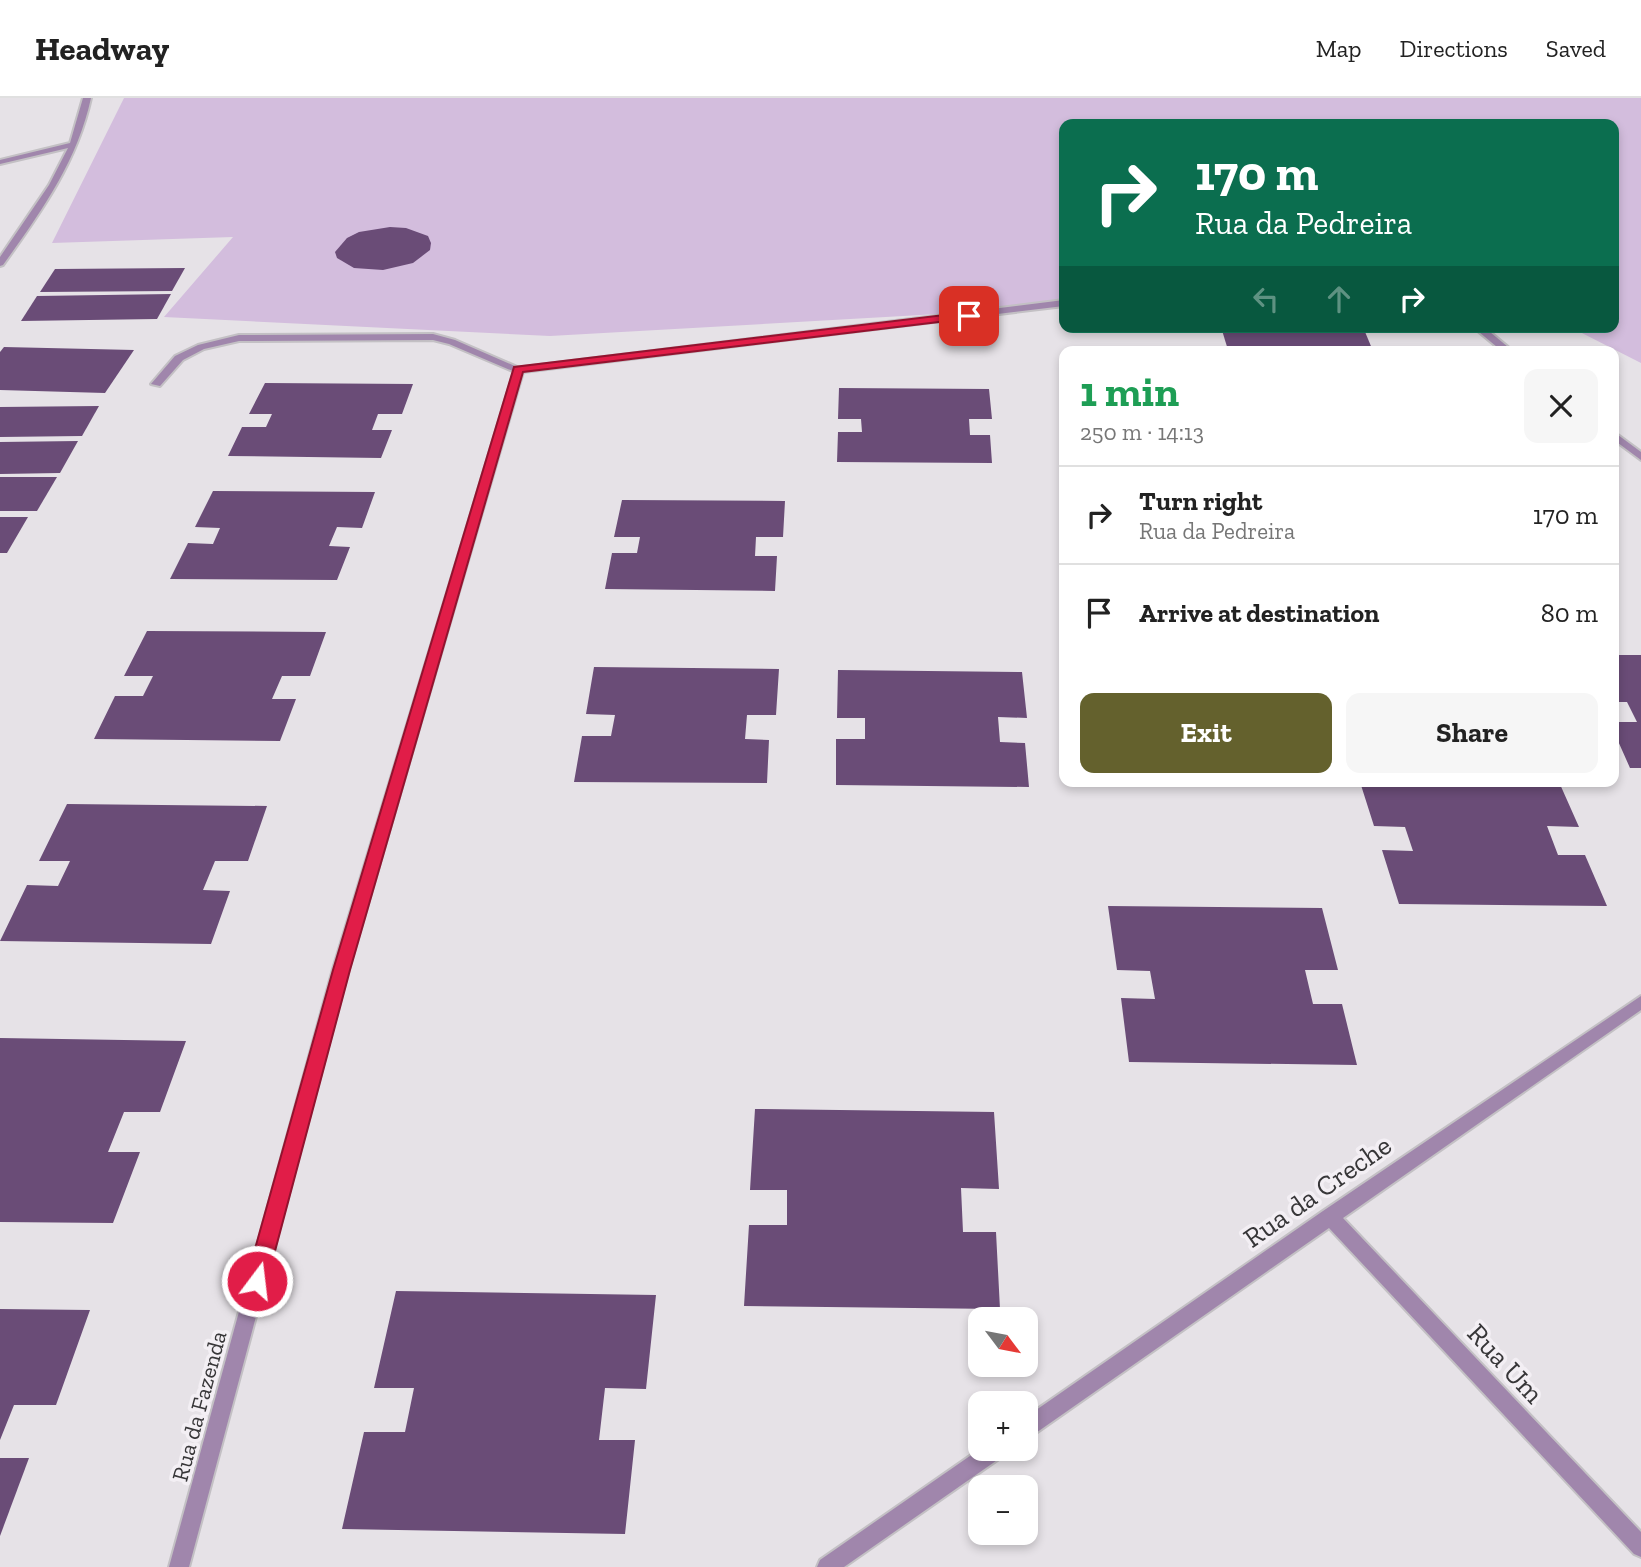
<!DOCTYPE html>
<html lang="en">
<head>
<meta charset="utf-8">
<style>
  :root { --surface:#fff; --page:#f6f6f6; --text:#222; --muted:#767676; --line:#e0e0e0; --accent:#64612d }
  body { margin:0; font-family:"Zilla Slab",serif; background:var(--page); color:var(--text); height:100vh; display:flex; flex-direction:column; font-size:26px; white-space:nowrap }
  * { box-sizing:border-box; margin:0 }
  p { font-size:23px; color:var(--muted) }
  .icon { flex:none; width:38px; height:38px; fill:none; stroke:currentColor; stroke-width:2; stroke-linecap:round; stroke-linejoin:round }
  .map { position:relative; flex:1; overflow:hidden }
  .sheet { position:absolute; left:1059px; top:248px; width:560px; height:441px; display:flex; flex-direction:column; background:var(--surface); border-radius:14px; box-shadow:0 4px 10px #0003 }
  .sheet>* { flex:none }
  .guide { position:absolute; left:1059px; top:21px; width:560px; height:214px; border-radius:14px; box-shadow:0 4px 10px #0003; background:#0b6e4f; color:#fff; overflow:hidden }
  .needle { width:46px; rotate:122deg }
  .buttons { position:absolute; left:968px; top:1209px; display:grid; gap:14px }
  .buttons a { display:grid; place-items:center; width:70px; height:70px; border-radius:14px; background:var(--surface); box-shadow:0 4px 10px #0003; font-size:35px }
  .pin { position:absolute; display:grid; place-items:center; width:60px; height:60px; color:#fff; margin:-30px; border-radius:14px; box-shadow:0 4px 10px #0006 }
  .me { position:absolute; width:77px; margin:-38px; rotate:15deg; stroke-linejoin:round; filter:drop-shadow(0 0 5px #0008) }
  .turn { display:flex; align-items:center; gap:24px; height:147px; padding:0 21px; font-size:32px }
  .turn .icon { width:91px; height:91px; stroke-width:2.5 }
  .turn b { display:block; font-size:49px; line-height:60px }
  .lanes { display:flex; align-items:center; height:66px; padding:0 21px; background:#0003; justify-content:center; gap:35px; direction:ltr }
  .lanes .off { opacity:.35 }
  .round { display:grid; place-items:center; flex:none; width:74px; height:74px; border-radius:14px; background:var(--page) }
  .head { display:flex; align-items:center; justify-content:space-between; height:119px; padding:0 21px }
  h1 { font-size:42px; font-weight:700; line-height:52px; color:#1e9e55 }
  .cta { display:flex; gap:14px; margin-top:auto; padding:14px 21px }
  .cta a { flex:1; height:80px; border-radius:14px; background:var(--accent); color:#fff; font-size:28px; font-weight:700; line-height:80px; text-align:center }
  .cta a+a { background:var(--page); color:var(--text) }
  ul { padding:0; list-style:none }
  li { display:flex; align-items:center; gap:21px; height:98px; padding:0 21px; border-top:2px solid var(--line) }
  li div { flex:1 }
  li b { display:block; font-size:26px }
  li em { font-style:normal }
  header { display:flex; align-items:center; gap:42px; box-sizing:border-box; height:98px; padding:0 35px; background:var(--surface); border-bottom:2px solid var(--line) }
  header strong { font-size:33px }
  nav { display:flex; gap:38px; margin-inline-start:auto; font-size:24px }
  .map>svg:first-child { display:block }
  .green { fill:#d3bddd }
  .building { fill:#6a4c77 }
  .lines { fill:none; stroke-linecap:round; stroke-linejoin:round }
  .service-casing { stroke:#c3c0c4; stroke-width:4 }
  .minor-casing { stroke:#c3c0c4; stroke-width:4 }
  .service { fill:#a086ac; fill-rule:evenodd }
  .minor { fill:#a086ac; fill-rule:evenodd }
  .route { fill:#e11d48; stroke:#92132f; stroke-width:2 }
  .labels { text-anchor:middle; stroke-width:7; stroke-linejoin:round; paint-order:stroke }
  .street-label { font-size:23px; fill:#373638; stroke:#f3eff4 }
  .near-street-label { font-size:28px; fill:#373638; stroke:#f3eff4 }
</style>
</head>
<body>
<header>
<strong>Headway</strong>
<nav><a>Map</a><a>Directions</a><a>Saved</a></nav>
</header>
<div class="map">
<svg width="1641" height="1469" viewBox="0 0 1641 1469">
  <rect width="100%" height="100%" fill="#e6e2e7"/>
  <polygon class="green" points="124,0 1641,0 1641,265 1570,229 1614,229 1614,26 1064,26 1064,209 550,238 164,219 233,139 52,145"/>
  <g class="building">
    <polygon points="390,129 406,130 428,138 431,145 430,152 413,165 383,172 354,170 337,160 335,154 347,140 359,134"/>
    <polygon points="185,170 172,193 40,194 55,171"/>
    <polygon points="171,196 157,221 21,223 37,198"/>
    <polygon points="1221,229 1363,229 1373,253 1228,252"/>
    <polygon points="4,249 134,252 105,295 0,292 0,254"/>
    <polygon points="265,285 413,286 402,316 378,316 372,332 392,332 381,360 228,358 242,329 266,329 272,316 249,316"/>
    <polygon points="839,290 989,291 992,321 969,321 970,337 990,337 992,365 837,364 838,334 862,334 861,321 838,321"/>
    <polygon points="99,308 82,338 0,339 0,309"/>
    <polygon points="78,343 60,375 0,376 0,344"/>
    <polygon points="0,379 57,379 37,413 0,413"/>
    <polygon points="213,393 375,394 362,430 337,429 329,448 350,449 337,482 170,481 188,445 213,446 220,430 195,429"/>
    <polygon points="622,402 785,403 783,439 756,439 755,458 777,458 775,493 605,491 612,455 637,455 640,439 614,439"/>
    <polygon points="0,419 28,419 7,455 0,455"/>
    <polygon points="147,533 326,534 310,578 282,578 272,601 296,601 280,643 94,641 115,598 143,598 153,578 124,578"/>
    <polygon points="1614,557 1641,557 1641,670 1630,670 1614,634 1614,624 1637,624 1627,604 1614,604"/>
    <polygon points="594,569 779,571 776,617 747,617 745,641 769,642 767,685 574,684 582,638 611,638 615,617 586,616"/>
    <polygon points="838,572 1022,574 1027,620 998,619 1000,644 1025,645 1029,689 836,687 836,641 865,641 865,620 837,620"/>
    <polygon points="1360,684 1559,684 1579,729 1547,728 1558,757 1585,757 1607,808 1399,806 1382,752 1413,753 1405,729 1374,728"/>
    <polygon points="67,706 267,708 248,763 215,763 203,792 230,793 211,846 0,843 27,787 58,788 70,763 39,763"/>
    <polygon points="1108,808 1322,810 1338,872 1305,872 1313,906 1342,906 1357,967 1129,964 1121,900 1155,901 1150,873 1117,872"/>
    <polygon points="0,940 186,943 160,1014 124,1014 108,1054 140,1054 113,1125 0,1124"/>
    <polygon points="755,1011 994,1014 999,1091 961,1090 963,1134 996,1134 1000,1211 744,1208 749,1127 787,1127 787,1092 750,1092"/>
    <polygon points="396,1193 656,1197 646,1291 605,1290 599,1342 635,1342 625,1436 342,1431 364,1334 405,1334 414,1290 374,1290"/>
    <polygon points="0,1211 90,1212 56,1307 14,1307 0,1342"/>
    <polygon points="0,1360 29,1360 0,1438"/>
  </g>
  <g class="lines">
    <defs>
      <polygon id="service" points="433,236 455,242 524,272 515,274 449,246 433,242 239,243 204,251 183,262 160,288 151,286 175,258 198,247 239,237"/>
      <g id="minor">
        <path d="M83 0H91C77 64 41 114 3 167L0 168V159L49 87 68 50 0 66V62L70 45Z"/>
        <polygon points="1064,202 1064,208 523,274 349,871 189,1469 169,1469 333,871 515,270"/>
        <polygon points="1473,229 1484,229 1514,254 1503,254"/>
        <polygon points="1614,334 1641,354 1641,362 1614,342"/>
        <polygon points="1641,898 1641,912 1343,1120 1641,1434 1641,1459 1634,1456 1329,1130 1033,1337 1026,1339 1026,1319 1323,1113"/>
        <polygon points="980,1351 1006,1351 1003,1358 844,1469 817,1469 820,1462"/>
      </g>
    </defs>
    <use href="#service" class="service-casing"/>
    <use href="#minor" class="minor-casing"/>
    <use href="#service" class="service"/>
    <use href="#minor" class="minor"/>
  </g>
  <polygon class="route" points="969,214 974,218 972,220 523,274 350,872 267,1183 264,1190 257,1192 249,1190 246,1183 333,872 514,269"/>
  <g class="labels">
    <g class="street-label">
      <text transform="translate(199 1308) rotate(-75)" y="8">Rua da Fazenda</text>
    </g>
    <g class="near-street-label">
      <text transform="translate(1317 1093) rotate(-35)" y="10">Rua da Creche</text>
      <text transform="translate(1506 1265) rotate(47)" y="10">Rua Um</text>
    </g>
  </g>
</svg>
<div class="buttons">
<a><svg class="needle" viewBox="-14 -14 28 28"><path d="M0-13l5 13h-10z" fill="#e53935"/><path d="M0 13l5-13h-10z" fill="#767676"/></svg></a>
<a>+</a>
<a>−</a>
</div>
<div class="pin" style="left:969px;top:218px;background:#d93025"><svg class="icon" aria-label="arrive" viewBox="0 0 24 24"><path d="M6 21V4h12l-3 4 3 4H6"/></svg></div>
<svg class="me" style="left:257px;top:1183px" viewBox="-20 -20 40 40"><circle r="17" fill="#e11d48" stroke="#fff" stroke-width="3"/><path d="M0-11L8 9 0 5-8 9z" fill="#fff"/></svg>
<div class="guide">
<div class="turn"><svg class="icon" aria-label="right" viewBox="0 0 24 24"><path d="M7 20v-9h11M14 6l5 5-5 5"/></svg><div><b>170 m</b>Rua da Pedreira</div></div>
<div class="lanes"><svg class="icon off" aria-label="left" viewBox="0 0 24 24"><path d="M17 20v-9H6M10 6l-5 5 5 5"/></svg><svg class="icon off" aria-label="ahead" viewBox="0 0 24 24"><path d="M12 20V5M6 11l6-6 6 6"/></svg><svg class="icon" aria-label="right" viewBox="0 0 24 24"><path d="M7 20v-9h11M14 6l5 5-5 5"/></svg></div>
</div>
<section class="sheet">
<div class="head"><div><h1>1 min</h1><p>250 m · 14:13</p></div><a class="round"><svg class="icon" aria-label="close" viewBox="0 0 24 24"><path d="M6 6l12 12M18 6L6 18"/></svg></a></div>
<ul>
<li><svg class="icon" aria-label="right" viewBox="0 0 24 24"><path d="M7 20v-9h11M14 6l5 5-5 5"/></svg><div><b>Turn right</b><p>Rua da Pedreira</p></div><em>170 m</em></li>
<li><svg class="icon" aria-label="arrive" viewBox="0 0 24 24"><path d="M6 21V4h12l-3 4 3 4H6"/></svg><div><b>Arrive at destination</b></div><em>80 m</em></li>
</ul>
<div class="cta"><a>Exit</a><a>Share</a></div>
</section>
</div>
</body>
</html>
